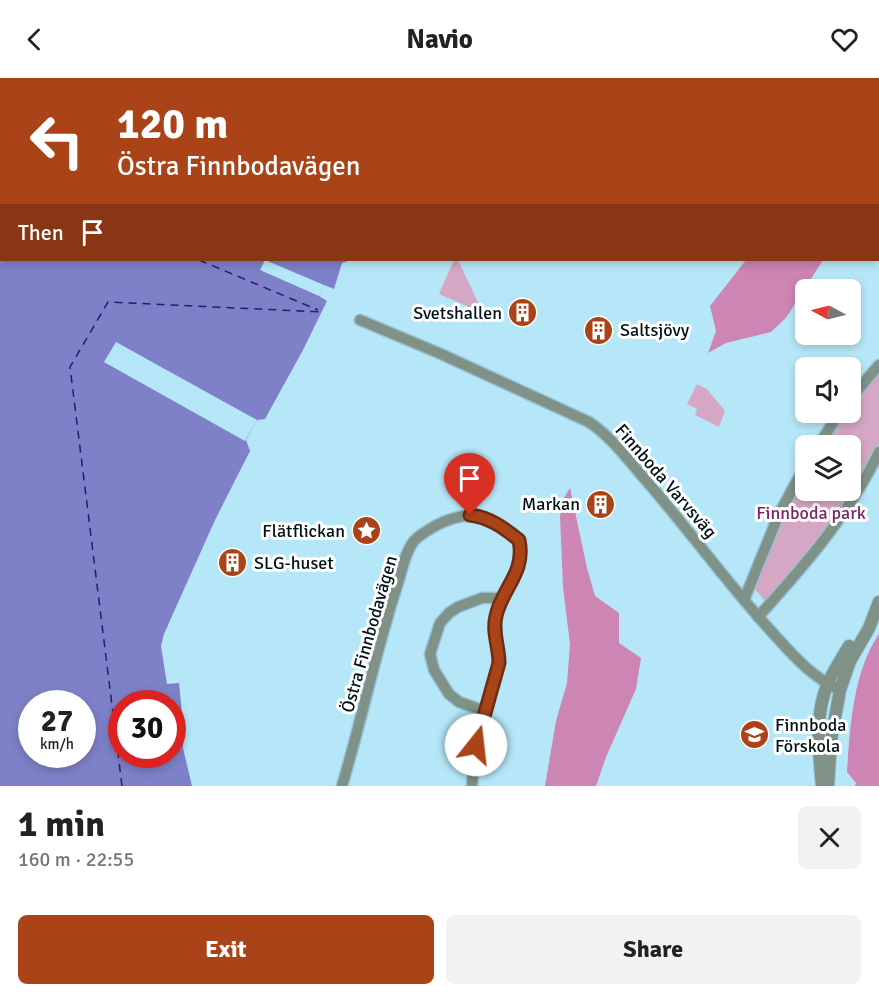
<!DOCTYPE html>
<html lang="en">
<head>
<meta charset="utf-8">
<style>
  :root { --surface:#fff; --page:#f2f2f2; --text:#222; --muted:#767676; --accent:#aa4418 }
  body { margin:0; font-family:Signika,sans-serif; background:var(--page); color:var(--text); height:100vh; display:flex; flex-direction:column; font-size:22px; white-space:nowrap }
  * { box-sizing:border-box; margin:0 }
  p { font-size:20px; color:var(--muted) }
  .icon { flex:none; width:33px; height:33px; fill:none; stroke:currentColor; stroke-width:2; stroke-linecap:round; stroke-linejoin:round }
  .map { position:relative; height:708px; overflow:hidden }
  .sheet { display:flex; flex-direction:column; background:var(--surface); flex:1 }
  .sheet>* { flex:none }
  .guide { position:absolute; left:0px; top:0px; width:879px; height:183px; box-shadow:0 3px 9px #0003; background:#aa4418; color:#fff; overflow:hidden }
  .needle { width:39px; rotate:277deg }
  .controls { position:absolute; left:795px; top:201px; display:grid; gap:12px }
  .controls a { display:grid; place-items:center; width:66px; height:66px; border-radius:9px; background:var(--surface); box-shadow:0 3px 9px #0003; font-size:30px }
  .speed { position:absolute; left:18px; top:612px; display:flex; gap:12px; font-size:30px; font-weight:700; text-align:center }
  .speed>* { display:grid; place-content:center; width:78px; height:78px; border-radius:50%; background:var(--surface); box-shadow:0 3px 9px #0003; line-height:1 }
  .speed small { font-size:15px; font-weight:400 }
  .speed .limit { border:9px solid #d22; background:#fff; color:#111 }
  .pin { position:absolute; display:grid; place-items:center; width:51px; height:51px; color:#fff; margin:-62px -26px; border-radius:50% 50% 50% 0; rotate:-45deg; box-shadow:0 0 6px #0007 }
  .pin .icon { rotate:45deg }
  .me { position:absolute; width:66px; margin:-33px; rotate:16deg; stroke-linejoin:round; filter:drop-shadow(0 0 4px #0008) }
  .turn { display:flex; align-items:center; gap:21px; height:126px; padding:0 18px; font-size:27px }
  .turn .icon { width:78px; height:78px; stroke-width:2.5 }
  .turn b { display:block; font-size:42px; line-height:51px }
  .then { display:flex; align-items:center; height:57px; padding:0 18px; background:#0003; gap:12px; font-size:22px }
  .round { display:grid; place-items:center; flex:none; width:63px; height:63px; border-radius:9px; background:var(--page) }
  .summary { display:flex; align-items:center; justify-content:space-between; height:102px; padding:0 18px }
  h1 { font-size:36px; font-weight:800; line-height:45px }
  .primary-button { display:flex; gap:12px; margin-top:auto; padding:12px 18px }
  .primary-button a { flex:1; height:69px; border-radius:9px; background:var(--accent); color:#fff; font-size:24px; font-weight:800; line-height:69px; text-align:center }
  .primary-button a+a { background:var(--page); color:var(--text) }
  header { display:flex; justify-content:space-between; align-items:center; height:78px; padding:0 18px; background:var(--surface); font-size:27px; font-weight:800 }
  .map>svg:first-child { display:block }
  .green { fill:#d6a7c4 }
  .forest { fill:#cd85b4 }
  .water { fill:#7e81c8; fill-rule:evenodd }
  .pier { fill:#b6e7f8 }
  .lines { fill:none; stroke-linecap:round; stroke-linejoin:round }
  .ferry { stroke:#271b6f; stroke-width:1.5; stroke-dasharray:8 6; stroke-linecap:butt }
  .minor-tunnel { stroke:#9bc7d6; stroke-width:10; stroke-dasharray:10 5; stroke-linecap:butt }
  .minor-casing { stroke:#95c1d0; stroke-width:13 }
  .tertiary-casing { stroke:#95c1d0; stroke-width:14 }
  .minor { stroke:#809187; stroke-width:10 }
  .tertiary { stroke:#809187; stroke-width:12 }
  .route-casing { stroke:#6e2c10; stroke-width:15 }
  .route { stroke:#aa4418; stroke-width:10 }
  .labels { text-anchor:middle; stroke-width:6; stroke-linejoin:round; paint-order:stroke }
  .poi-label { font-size:18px; fill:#011217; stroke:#fff; text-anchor:end }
  .street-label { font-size:18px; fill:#011217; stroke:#fff }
  .park-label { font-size:18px; fill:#7a2562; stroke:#fff }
</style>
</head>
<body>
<header><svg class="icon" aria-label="back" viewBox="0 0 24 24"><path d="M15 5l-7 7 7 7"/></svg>Navio<svg class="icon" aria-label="heart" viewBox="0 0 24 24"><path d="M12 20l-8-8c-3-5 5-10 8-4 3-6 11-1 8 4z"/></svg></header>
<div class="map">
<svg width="879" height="708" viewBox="0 0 879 708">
  <rect width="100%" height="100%" fill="#b6e7f8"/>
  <g class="green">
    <polygon points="454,182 458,182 483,235 439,216"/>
    <polygon points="879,293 879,366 854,414 825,456 765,523 754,510 784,438 805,398 806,412 850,412 850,368 824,367 846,335 850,334 851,329"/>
    <polygon points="697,306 707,311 725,333 719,349 695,337 697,331 687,326"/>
  </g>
  <g class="forest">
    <polygon points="746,182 823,182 786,240 771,254 726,265 708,275 716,253 710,228"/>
    <polygon points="570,410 587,490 595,518 619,535 619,565 641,580 636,611 606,679 596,708 545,708 556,643 567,605 570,566 563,509 560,438 564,420"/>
    <path d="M879 556V708H855L856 705 847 694C850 649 853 594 879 556Z"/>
  </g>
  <path class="water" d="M0 0H424L2 2V182H351L342 185 334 211 324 207 319 218 327 223 303 272 265 341 257 342 246 362 250 373 215 442 164 556 161 568 167 606 179 605 183 646V670L192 708H0ZM32 626H82V676H32ZM122 626H172V676H122Z"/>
  <g class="pier">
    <polygon points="265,182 324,207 319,218 260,192"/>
    <polygon points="116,264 257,342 245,363 104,284"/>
  </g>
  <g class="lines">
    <g class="ferry">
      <polyline points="177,0 177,2"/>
      <polyline points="199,182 318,232"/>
      <polyline points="122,708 70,289 108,224 322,234"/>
    </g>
    <g class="minor-tunnel">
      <polyline points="792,0 793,2"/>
      <polyline points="817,0 817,2"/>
      <polyline points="878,113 879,116"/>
    </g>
    <defs>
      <g id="minor">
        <polyline points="629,0 631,2"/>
        <polyline points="450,2 451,0"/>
        <polyline points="662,2 664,0"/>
        <polyline points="878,148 879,149"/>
        <path d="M360 242 441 276 589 344C610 358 626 379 643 399 687 449 726 504 771 553 792 576 811 599 840 612"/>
        <polyline points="850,321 879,287"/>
        <polyline points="818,368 840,334"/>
        <polyline points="744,522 779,436 806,386"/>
        <path d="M758 539C804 488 849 437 879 374"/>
        <polyline points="485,633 459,624 449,616 434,592 430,576 440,545 449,535 458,529 482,520 504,520"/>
        <path d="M342 708C362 641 376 572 398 505 402 492 405 474 414 463 419 457 430 451 437 447 473 429 489 439 519 462 526 494 502 511 496 538 492 555 500 568 499 585L475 667 472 708"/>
      </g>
      <g id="tertiary">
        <path d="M822 708C819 675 814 637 828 605 834 592 842 580 849 568"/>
        <polyline points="828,708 831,662 840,612 850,583 869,550 879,524"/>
      </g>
    </defs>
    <use href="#minor" class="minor-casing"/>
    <use href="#tertiary" class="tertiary-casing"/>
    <use href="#minor" class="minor"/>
    <use href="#tertiary" class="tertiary"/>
  </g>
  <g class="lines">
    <defs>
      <path id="route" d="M470 437C489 439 504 450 519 462 526 495 502 510 496 538 492 555 499 568 499 585L476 667"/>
    </defs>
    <use href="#route" class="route-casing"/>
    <use href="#route" class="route"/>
  </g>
  <defs>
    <symbol id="building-disc" viewBox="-11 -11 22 22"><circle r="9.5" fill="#aa4418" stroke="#fff"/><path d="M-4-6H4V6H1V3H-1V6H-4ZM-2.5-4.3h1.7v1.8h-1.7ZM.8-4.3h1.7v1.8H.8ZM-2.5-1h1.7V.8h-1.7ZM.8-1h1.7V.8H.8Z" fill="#fff"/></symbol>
    <symbol id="sight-disc" viewBox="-11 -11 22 22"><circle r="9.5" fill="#aa4418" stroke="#fff"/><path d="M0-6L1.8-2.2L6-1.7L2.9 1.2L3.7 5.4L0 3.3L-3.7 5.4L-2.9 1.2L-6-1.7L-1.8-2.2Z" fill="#fff"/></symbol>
    <symbol id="school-disc" viewBox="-11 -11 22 22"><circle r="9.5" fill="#aa4418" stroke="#fff"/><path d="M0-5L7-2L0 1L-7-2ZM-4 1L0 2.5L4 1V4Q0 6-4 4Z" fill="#fff"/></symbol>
  </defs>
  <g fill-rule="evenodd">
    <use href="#building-disc" x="506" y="218" width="33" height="33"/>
    <use href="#building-disc" x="582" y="236" width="33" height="33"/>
    <use href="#building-disc" x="584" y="410" width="33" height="33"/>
    <use href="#sight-disc" x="350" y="436" width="33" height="33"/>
    <use href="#building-disc" x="216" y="468" width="33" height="33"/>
    <use href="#school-disc" x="738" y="640" width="33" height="33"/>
  </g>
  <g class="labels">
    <g class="poi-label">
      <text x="502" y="241">Svetshallen</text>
      <text x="620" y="258" text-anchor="start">Saltsjövy</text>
      <text x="580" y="432">Markan</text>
      <text x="345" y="459">Flätflickan</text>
      <text x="254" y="491" text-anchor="start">SLG-huset</text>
      <text x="775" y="653" text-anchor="start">Finnboda<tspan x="775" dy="21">Förskola</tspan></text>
    </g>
    <g class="street-label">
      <text transform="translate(666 403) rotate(49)" y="6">Finnboda Varvsväg</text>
      <text transform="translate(369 556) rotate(-74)" y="6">Östra Finnbodavägen</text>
    </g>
    <g class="park-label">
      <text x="811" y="441">Finnboda park</text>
    </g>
  </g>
</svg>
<div class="controls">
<a><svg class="needle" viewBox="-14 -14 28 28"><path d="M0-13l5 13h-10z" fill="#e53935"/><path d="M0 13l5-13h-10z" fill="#767676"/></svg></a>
<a><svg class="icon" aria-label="sound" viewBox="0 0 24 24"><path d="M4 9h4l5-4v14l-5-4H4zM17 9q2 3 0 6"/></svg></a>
<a><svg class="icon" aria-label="layers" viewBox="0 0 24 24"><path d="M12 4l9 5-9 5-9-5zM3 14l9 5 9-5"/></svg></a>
</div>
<div class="speed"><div>27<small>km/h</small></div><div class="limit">30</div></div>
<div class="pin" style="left:470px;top:437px;background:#d93025"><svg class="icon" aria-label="arrive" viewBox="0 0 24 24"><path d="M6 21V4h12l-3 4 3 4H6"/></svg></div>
<svg class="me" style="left:476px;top:667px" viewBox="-20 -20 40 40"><circle r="19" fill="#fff"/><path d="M0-13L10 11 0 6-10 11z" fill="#aa4418"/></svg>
<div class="guide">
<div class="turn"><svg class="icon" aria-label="left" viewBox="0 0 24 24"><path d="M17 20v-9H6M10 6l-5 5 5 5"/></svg><div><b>120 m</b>Östra Finnbodavägen</div></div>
<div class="then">Then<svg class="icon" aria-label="arrive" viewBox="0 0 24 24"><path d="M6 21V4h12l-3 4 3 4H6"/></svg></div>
</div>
</div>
<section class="sheet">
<div class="summary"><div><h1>1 min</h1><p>160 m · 22:55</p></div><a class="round"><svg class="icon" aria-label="close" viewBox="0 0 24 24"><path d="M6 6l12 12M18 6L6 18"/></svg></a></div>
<div class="primary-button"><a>Exit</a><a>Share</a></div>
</section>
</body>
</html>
